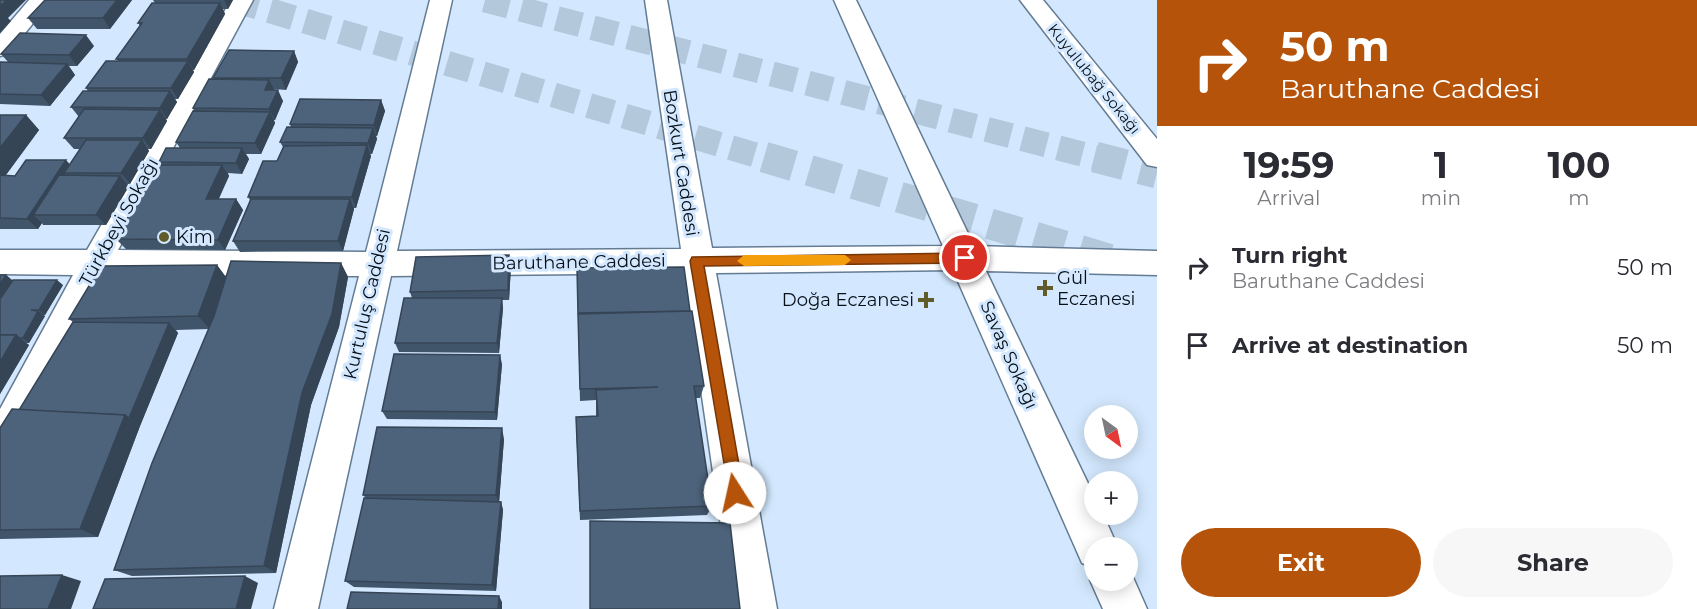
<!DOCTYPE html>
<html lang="en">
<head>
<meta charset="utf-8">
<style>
  :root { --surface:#fff; --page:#f7f7f7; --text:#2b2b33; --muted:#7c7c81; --accent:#b45309 }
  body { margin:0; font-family:Montserrat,sans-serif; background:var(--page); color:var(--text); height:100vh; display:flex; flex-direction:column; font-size:22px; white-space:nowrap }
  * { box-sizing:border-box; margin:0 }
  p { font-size:20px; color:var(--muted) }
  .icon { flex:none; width:33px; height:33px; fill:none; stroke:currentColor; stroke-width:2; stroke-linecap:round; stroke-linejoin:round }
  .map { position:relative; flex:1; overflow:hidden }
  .sheet { display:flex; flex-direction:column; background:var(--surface); width:540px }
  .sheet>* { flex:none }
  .top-card { background:#b45309; color:#fff; overflow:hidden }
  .needle { width:39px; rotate:147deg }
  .tools { position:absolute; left:1084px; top:405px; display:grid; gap:12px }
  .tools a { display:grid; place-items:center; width:54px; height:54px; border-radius:50%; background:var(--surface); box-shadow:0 3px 15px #0003; font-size:30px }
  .pin { position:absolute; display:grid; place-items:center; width:51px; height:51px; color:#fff; margin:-26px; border:3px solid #fff; border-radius:50%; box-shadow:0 2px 6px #0007 }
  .me { position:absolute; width:66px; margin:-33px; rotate:350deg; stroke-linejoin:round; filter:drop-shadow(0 0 4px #0008) }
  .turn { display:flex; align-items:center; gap:21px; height:126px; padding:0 24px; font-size:27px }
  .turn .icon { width:78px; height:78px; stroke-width:2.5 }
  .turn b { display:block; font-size:42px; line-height:51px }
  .eta { display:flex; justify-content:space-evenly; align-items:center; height:102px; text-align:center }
  .eta b { font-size:36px; font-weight:700; line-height:42px }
  .primary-button { display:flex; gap:12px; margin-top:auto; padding:12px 24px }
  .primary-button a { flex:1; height:69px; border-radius:36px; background:var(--accent); color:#fff; font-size:24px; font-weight:700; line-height:69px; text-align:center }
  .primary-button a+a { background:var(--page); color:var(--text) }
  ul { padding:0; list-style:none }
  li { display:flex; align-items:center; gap:18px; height:78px; padding:0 24px }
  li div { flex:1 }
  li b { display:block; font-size:22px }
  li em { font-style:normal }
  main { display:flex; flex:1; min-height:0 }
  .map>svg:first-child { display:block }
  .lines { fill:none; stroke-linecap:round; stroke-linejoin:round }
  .major-tunnel-far1 { stroke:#b4c8dc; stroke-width:25; stroke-dasharray:25 12; stroke-linecap:butt }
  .major-tunnel { stroke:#b4c8dc; stroke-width:31; stroke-dasharray:31 16; stroke-linecap:butt }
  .minor-casing { stroke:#637b93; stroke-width:3 }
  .minor { fill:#fff; fill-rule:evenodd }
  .wall { fill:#41556a }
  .shaded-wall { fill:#354556 }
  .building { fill:#4c637b; stroke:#354556; stroke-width:1.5 }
  .route { fill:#b45309; stroke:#753606; stroke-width:1.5 }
  .slow { fill:#f59e0b }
  .poi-dot { fill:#5f5c29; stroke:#d3e8fe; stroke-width:2 }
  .labels { text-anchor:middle; stroke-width:6; stroke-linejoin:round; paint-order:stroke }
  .far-street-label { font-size:15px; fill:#071019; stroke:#d3e8fe }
  .street-label { font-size:18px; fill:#071019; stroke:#d3e8fe }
  .poi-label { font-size:18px; fill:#071019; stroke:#d3e8fe; text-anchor:start }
</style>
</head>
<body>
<main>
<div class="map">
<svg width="1157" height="609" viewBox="0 0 1157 609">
  <rect width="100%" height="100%" fill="#d3e8fe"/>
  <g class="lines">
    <g class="major-tunnel-far1">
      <polyline points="234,0 769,159"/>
      <polyline points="485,0 1101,159"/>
    </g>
    <g class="major-tunnel">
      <polyline points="764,157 1115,261"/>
      <polyline points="1095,157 1157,173"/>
    </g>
    <defs>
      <g id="minor">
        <polygon points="29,0 52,0 8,54 0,56 0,34"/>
        <polygon points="231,0 253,0 118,250 366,252 430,0 452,0 397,251 681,249 645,0 667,0 712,248 943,246 834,0 856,0 974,246 1157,251 1157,275 986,271 1095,498 1095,514 1103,514 1118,548 1095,548 1095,568 1082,563 953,270 716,273 777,609 733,609 684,273 391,276 318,609 274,609 359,276 105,275 13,459 0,464 0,409 73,275 0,274 0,250 87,250"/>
        <polygon points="1020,0 1043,0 1157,139 1157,167 1147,165"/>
        <polygon points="1128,566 1147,609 1103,609 1090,580 1095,569 1095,580 1128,580"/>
      </g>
    </defs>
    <use href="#minor" class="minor-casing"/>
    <use href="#minor" class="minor"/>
  </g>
  <g class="wall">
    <polygon points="132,0 110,29 37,29 28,18"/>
    <polygon points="153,0 233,0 228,9 223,9 225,14 194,70 193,70 194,72 178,99 175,99 177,102 167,119 166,119 167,121 151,149 148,149 149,151 130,184 127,184 129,186 106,225 43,225 42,223 38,229 0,229 0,115 26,115 39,130 5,176 15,176 70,164 80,149 74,149 64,138 79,117 71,107 88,91 86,88 118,61 116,59 140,26 138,23 155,3"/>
    <polygon points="94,46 77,66 69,66 75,75 50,106 0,104 0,62 8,62 1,54"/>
    <polygon points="294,51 298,62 286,90 274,89 283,101 275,120 274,120 275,123 261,154 246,154 249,159 242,174 228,173 229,176 218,199 236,199 243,210 225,250 126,249 116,239 161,165 159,162 180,148 176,142 194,111 193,108 214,79 213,78"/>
    <polygon points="381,100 385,111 377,136 376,136 377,139 372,154 370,154 371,156 356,208 354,208 354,209 343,251 240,252 233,241 250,200 248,197 277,161 283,147 280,142 291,127 290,124"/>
    <polygon points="341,263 348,277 339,327 311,405 276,573 132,576 114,570 209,329 176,330 178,333 140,426 98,537 0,539 0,428 19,410 73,322 69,319 217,265 226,277"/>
    <polygon points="511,266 509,300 502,300 503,308 499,353 399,352 395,343 412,298 410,292"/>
    <polygon points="577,268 690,311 704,386 700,398 695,398 712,506 707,515 580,520 576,428 596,416 596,400 580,401 578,322"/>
    <polygon points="0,275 6,275 13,281 63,285 45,315 43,315 45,316 29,343 26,343 29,345 0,394"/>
    <polygon points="502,364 497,420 387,419 382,411"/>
    <polygon points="504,439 499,501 501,502 503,510 496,591 354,587 345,581 366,498 363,495"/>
  </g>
  <g class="shaded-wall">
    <polygon points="7,0 26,0 8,18 11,21 0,33 0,6"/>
    <polygon points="117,0 132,0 110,29 103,18"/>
    <polygon points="224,0 233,0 228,9"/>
    <polygon points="220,3 225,14 194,70 187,59"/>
    <polygon points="86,35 94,46 77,66 69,55"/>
    <polygon points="294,51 298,62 286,90 281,78"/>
    <polygon points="188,61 194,72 178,99 171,88"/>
    <polygon points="67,64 75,75 50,106 41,95"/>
    <polygon points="269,80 275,91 265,90"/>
    <polygon points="278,90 283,101 275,120 269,109"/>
    <polygon points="170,91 177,102 167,119 160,108"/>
    <polygon points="381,100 385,111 377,136 374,125"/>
    <polygon points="160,110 167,121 151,149 143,138"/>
    <polygon points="270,112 275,123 261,154 255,143"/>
    <polygon points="26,115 39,130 3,179 0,176 0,148"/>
    <polygon points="373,128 377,139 372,154 368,143"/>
    <polygon points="142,140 149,151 130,184 121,173"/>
    <polygon points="367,145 371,156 356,208 352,197"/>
    <polygon points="242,148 249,159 242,174 236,163"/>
    <polygon points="66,160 76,171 64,173 70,180 33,215 42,223 38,229 27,219"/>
    <polygon points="222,165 229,176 214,210 206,199"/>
    <polygon points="120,176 129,186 106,225 96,215"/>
    <polygon points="236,199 243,210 225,250 218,240"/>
    <polygon points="350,199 354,209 343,251 338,241"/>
    <polygon points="509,255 511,266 509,300 508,290"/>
    <polygon points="341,263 348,277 339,327 311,405 276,573 264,566 302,393"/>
    <polygon points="217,265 227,279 210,329 198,316"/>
    <polygon points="6,275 18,285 0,311 0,284"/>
    <polygon points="57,280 63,285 45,315 39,310"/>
    <polygon points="502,298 503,308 499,353 497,343"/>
    <polygon points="38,311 45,316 29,343 23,338"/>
    <polygon points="169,323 178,333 140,426 129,418"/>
    <polygon points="16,335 29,345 0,394 0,362"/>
    <polygon points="500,355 502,364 497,420 495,412"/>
    <polygon points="125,415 140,426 98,537 80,529"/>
    <polygon points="502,428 504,439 499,504 496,495"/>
    <polygon points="501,502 503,510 496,591 492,585"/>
    <polygon points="62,575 81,581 71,609 48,609"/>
    <polygon points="245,576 258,583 251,609 236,609"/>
    <polygon points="499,596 502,602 502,609 498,609"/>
  </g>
  <g class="building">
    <polygon points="0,0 7,0 0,6"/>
    <polygon points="45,0 117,0 103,18 28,18"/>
    <polygon points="152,3 220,3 187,59 116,59 142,23 138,23"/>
    <polygon points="20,33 86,35 69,55 1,54"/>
    <polygon points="229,50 294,51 281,78 213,78"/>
    <polygon points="106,61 188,61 171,88 86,88"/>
    <polygon points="0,62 67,64 41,95 0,94"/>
    <polygon points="209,79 269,80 265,90 278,90 269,109 193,108"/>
    <polygon points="83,91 170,91 160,108 71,107"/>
    <polygon points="300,99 381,100 374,125 290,124"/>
    <polygon points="84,109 160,110 143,138 64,138"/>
    <polygon points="193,111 270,112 255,143 176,142"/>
    <polygon points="0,115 26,115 0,148"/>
    <polygon points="287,127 373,128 368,143 280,142"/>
    <polygon points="86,140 142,140 121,173 64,173"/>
    <polygon points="367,145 352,197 248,197 263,161 277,161 284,146"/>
    <polygon points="166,148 242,148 236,163 159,162"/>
    <polygon points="26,160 66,160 27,219 0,218 0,175 15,176"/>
    <polygon points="156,165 222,165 206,199 236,199 218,240 116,239"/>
    <polygon points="59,175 120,176 96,215 33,215"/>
    <polygon points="251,199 350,199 338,241 233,241"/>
    <polygon points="509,255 508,290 410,292 416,257"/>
    <polygon points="231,261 341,263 332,314 302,393 264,566 114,570 152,463 214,316"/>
    <polygon points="217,265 198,316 69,319 101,266"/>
    <polygon points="684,267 690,311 578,313 577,268"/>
    <polygon points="0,275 6,275 0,284"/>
    <polygon points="13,280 57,280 39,310 31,310 38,311 23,338 19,338 16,335 0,335 0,299"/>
    <polygon points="404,298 502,298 497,343 395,343"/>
    <polygon points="692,311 704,386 694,386 712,506 580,511 576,417 598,416 596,390 658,387 580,389 578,314"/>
    <polygon points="73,322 169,323 129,418 125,415 19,410"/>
    <polygon points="0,335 16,335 0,362"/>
    <polygon points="394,354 500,355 495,412 382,411"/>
    <polygon points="12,409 125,415 80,529 0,530 0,428"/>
    <polygon points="377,427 502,428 496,495 363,495"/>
    <polygon points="364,498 501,502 492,585 345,581"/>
    <polygon points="590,521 730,523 740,609 590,609"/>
    <polygon points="62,575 48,609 0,609 0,576"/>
    <polygon points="245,576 236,609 93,609 105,579"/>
    <polygon points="351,592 499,596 498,609 347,609"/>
  </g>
  <polygon class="route" points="965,253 972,258 965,263 704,266 744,493 741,499 735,501 730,499 690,261 692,257"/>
  <polygon class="slow" points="744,255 845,255 851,260 845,265 744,266 737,261"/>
  <g class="poi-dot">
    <circle cx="164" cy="237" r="6"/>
    <path d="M1042 279h6v6h6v6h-6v6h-6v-6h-6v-6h6z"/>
    <path d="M923 291h6v6h6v6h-6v6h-6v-6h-6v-6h6z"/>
  </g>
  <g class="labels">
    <g class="far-street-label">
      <text transform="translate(1094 79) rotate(51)" y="5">Kuyulubağ Sokağı</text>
    </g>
    <g class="street-label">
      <text transform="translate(681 163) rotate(81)" y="6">Bozkurt Caddesi</text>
      <text transform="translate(119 222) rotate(-61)" y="6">Türkbeyi Sokağı</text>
      <text transform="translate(579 262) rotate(-1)" y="6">Baruthane Caddesi</text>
      <text transform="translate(367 304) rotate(-77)" y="6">Kurtuluş Caddesi</text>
      <text transform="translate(1009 355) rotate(66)" y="6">Savaş Sokağı</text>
    </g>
    <g class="poi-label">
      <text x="176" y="243">Kim</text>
      <text x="1057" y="284">Gül<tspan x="1057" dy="21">Eczanesi</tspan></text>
      <text x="914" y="306" text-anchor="end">Doğa Eczanesi</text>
    </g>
  </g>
</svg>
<div class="tools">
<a><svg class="needle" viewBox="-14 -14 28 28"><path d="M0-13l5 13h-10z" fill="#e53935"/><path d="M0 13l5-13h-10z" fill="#7c7c81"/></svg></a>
<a>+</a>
<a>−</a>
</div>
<div class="pin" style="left:965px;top:258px;background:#d93025"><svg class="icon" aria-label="arrive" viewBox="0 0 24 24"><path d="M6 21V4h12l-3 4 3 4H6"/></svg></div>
<svg class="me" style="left:735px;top:493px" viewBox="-20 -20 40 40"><circle r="19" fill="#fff"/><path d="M0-13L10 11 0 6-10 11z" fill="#b45309"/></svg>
</div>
<section class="sheet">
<div class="top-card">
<div class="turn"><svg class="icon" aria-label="right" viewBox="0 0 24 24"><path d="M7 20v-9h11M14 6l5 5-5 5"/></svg><div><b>50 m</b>Baruthane Caddesi</div></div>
</div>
<div class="eta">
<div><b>19:59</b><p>Arrival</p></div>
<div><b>1</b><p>min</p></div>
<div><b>100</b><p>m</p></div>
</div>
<ul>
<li><svg class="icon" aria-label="right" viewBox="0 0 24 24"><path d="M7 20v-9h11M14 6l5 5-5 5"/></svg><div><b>Turn right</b><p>Baruthane Caddesi</p></div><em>50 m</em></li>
<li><svg class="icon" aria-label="arrive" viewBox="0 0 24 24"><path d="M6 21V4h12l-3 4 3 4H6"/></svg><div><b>Arrive at destination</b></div><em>50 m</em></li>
</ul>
<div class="primary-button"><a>Exit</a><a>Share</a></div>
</section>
</main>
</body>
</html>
